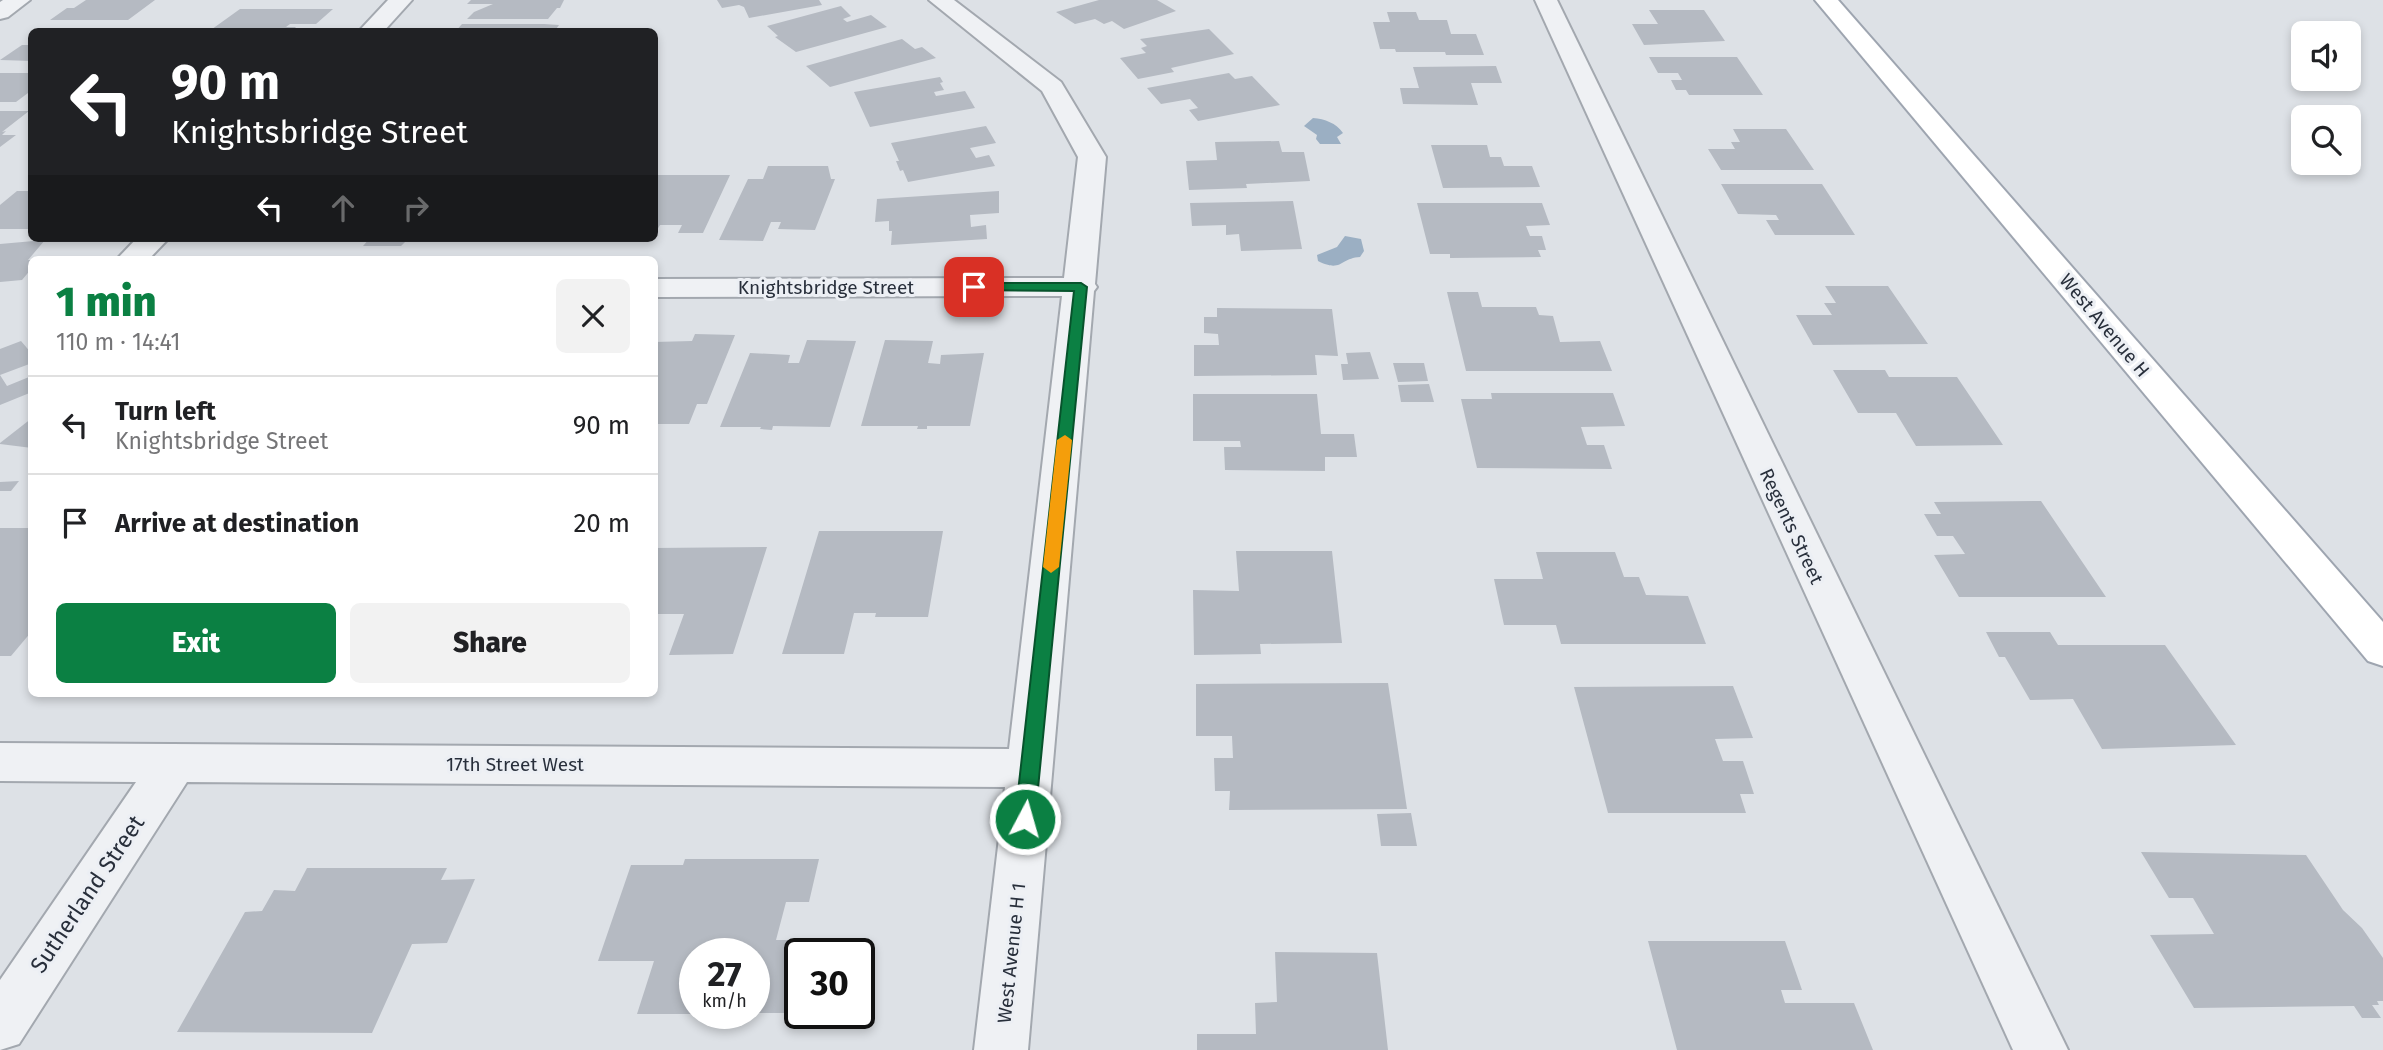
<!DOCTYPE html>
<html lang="en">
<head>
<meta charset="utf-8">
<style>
  :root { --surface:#fff; --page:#f2f2f2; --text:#202124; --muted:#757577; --line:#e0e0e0; --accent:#0b8043 }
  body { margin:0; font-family:"Fira Sans",sans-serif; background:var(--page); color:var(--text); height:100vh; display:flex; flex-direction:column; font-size:26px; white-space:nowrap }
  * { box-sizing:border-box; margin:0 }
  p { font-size:23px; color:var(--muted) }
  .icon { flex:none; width:38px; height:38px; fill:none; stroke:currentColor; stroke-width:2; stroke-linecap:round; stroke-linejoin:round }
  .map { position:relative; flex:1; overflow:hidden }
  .details { position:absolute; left:28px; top:256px; width:630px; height:441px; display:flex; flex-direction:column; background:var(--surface); border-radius:10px; box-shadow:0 4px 10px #0003 }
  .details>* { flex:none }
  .guide { position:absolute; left:28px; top:28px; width:630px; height:214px; border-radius:10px; box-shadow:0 4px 10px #0003; background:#202124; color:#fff; overflow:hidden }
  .controls { position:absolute; left:2291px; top:21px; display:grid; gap:14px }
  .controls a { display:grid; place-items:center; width:70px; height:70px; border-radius:10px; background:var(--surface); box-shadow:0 4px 10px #0003; font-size:35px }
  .speed { position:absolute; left:679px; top:938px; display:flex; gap:14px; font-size:35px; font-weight:700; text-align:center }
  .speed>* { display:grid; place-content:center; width:91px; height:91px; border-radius:50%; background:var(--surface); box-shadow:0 4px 10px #0003; line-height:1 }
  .speed small { font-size:18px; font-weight:400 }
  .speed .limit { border:4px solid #111; border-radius:10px; background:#fff; color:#111 }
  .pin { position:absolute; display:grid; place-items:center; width:60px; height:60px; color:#fff; margin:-30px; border-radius:14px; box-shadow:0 4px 10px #0006 }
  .me { position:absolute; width:77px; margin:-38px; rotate:6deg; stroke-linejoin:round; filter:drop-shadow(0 0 5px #0008) }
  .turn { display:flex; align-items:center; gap:24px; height:147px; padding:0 28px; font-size:32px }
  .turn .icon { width:91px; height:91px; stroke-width:2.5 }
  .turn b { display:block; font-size:49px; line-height:60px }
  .lanes { display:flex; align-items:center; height:66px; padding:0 28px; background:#0003; justify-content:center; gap:35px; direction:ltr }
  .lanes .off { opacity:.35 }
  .round { display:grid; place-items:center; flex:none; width:74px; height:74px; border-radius:10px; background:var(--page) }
  .headline { display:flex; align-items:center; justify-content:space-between; height:119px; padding:0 28px }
  h1 { font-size:42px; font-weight:800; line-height:52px; color:var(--accent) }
  .cta { display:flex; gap:14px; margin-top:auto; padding:14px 28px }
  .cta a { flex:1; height:80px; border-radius:10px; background:var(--accent); color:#fff; font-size:28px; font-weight:800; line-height:80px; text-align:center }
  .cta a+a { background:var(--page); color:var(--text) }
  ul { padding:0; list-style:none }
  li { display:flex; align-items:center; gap:21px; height:98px; padding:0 28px; border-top:2px solid var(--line) }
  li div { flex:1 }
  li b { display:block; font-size:26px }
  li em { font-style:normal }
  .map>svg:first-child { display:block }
  .water { fill:#9bafc3 }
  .building { fill:#b5bac2 }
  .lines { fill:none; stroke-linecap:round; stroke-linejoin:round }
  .minor-casing { stroke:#a3a8af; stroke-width:4 }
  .primary-casing { stroke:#9ea5b0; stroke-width:4 }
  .minor { fill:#eff1f4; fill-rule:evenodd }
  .primary { fill:#fff; fill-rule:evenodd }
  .route { fill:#0b8043; stroke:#07532c; stroke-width:2 }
  .slow { fill:#f59e0b }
  .labels { text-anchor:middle; stroke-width:6; stroke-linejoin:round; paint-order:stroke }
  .street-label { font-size:19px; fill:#282f3b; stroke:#eceff4 }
  .near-street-label { font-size:23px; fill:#282f3b; stroke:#eceff4 }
</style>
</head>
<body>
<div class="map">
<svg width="2383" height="1050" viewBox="0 0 2383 1050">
  <rect width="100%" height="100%" fill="#dde1e6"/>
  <g class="water">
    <path d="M1313 118C1325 119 1336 123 1343 133L1337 137 1341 144H1320L1316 139 1317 135 1304 126Z"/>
    <path d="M1345 236 1361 239 1364 251 1360 257C1340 258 1342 273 1318 261L1317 255 1337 247Z"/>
  </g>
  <g class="building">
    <polygon points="86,0 155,0 128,20 50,20 67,8 74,8"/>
    <polygon points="471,0 564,0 560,8 557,8 548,19 467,19 474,12 493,4 467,4"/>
    <polygon points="717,0 819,0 822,5 749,18 744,7 739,5 722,8"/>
    <polygon points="1099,0 1157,0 1176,11 1124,29 1112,21 1104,24 1095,19 1075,24 1056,12"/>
    <polygon points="841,6 851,16 843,19 847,22 871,15 887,27 796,52 775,37 778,36 767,26"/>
    <polygon points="240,9 333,9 316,24 290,24 286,27 296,27 291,32 208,32"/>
    <polygon points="1649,10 1704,10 1725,41 1644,45 1632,24 1658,24"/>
    <polygon points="1387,12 1416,12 1419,20 1447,20 1451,34 1476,34 1484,55 1446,55 1445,52 1396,52 1395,49 1380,49 1373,22 1390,22"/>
    <polygon points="462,24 544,24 559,25 554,32 455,32"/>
    <polygon points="55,28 130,29 126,32 50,32"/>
    <polygon points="1209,29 1234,54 1171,68 1174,72 1138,79 1120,58 1146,53 1141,48 1147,46 1140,39"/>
    <polygon points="902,39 915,49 922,47 936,58 830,87 806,66"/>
    <polygon points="22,45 32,45 32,61 0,60"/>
    <polygon points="1649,57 1737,57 1763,95 1689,95 1686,90 1676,90 1671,80 1682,80 1678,73 1658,73"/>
    <polygon points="1496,66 1502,83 1471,83 1478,105 1403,104 1400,88 1419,88 1413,67"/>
    <polygon points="0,73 32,73 32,90 16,102 0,102"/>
    <polygon points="1229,73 1235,79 1252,76 1280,105 1198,121 1189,110 1198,108 1190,99 1161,104 1147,88"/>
    <polygon points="940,77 943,82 940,83 944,90 934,92 936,96 965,91 975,108 870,127 854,92"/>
    <polygon points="0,111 29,111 2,132 6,131 2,135 16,135 0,147"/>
    <polygon points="986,126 996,143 970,148 976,158 989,155 995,166 908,182 903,170 900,171 896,161 899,161 891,143"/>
    <polygon points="1733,129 1786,129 1814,170 1721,170 1708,149 1735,149 1731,142 1740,142"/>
    <polygon points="1279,141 1282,152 1304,152 1310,181 1246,184 1247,188 1189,190 1186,161 1217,160 1215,142"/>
    <polygon points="1431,145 1487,145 1490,157 1501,157 1504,166 1532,166 1540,187 1443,188"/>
    <polygon points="768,166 828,166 831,179 835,179 815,230 778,229 781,222 771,222 763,241 719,240 748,179 763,179"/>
    <polygon points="654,175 730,175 703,233 678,233 682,225 660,225 654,235"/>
    <polygon points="1721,184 1822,184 1855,235 1775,235 1766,220 1779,220 1776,215 1738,214"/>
    <polygon points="17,191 32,191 32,229 0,229 0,205"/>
    <polygon points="999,191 999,213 970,215 971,227 986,225 987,239 891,245 892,231 889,231 889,221 875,222 877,199"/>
    <polygon points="1293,201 1302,249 1241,251 1239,234 1226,235 1226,225 1192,226 1190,203"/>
    <polygon points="1417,203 1542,203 1550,225 1526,226 1530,236 1542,236 1546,250 1538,250 1541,257 1450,258 1450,254 1430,254"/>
    <polygon points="302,238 346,238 343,241 299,241"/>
    <polygon points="370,238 445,238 442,241 406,241 401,246 363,246"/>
    <polygon points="529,238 573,238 571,241 527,241"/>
    <polygon points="608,238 653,238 651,241 606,241"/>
    <polygon points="45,240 28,260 32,260 32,268 22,280 0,282 0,244"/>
    <polygon points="1825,286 1888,286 1928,344 1813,345 1796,315 1832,315 1824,303 1836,303"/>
    <polygon points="1447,292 1478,292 1482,307 1536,307 1539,315 1553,316 1560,342 1600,341 1612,371 1466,371"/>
    <polygon points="1217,308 1332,309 1338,356 1315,355 1317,375 1194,376 1194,345 1219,345 1218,334 1204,333 1204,317 1217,317"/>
    <polygon points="695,334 735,335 707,404 697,404 689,424 654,424 654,342 692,341"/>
    <polygon points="807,340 856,341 830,427 773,426 772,430 760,429 761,427 720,427 750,353 790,355 788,363 799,363"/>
    <polygon points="885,340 933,341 928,363 940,364 941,355 984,353 970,426 927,426 927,429 917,429 918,426 861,426"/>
    <polygon points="21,341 32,354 32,363 0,375 7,386 29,377 32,392 0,405 0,349"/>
    <polygon points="1370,352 1379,379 1343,380 1341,364 1348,364 1346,353"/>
    <polygon points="1393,363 1424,363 1428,381 1398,382"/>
    <polygon points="1833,370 1885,370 1889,377 1957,377 2003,445 1916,446 1896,413 1858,413"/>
    <polygon points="1429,384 1434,402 1401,402 1398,385"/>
    <polygon points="1491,393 1613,393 1625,426 1581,427 1587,445 1604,445 1612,469 1477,468 1461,399 1492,399"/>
    <polygon points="1193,394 1317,394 1321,434 1354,434 1357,457 1325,457 1325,471 1225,470 1224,447 1241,447 1240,441 1193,441"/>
    <polygon points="32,418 32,448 0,444 0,443"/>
    <polygon points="19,481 11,491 0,491 0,482"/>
    <polygon points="2041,501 2106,597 1959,597 1934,555 1965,554 1953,536 1937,536 1924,514 1941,514 1934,502"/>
    <polygon points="0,528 32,528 32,631 11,656 0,656"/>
    <polygon points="819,531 943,531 928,617 875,617 876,613 854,613 844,654 782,654"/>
    <polygon points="767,547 733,654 669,655 684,614 654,614 654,548"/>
    <polygon points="1236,551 1332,551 1342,643 1260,644 1261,654 1194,655 1193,590 1239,591"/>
    <polygon points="1536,552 1615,552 1624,577 1639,577 1646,595 1688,596 1706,644 1561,644 1556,625 1504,625 1494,579 1543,579"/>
    <polygon points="1986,632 2050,632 2058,645 2165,645 2236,745 2102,749 2073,699 2030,700 2005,657 1999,657"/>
    <polygon points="1388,683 1407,809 1229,810 1230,791 1215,791 1214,758 1233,758 1232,736 1196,736 1196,684"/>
    <polygon points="1733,686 1753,738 1715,739 1723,761 1743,761 1754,794 1740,794 1746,813 1608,813 1574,687"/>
    <polygon points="1411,813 1417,846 1381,846 1377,814"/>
    <polygon points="2141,852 2306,855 2343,910 2362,928 2383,958 2383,1001 2377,1001 2379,1005 2372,1005 2381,1018 2362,1018 2354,1006 2194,1008 2150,935 2214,934 2193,898 2169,898"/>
    <polygon points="685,859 819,859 809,902 786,902 776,940 841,940 838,954 800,954 800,1013 754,1013 754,954 695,954 695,1014 637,1014 654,961 598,961 631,865 683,865"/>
    <polygon points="307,868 447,868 441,880 475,879 447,943 412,944 372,1033 177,1032 245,912 262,911 274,890 295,891"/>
    <polygon points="1648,941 1785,941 1802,990 1781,990 1785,1003 1854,1003 1873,1050 1677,1050"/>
    <polygon points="1275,952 1377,953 1388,1050 1197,1050 1197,1034 1256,1034 1255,1003 1277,1002"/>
  </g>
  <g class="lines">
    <defs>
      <g id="minor">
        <polygon points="3,0 30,0 8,17 0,19 0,2"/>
        <polygon points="388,0 412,0 383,32 358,32"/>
        <polygon points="929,0 954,0 1061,82 1106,157 1095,284 1097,287 1094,291 1028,1050 974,1050 1005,787 187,782 19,1044 0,1050 0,980 136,782 0,781 0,743 1009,749 1062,296 654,297 654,279 1064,278 1078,157 1042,91"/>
        <polygon points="1535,0 1557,0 2068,1050 2013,1050"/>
        <polygon points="137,238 169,238 149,259 117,259"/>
      </g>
      <polygon id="primary" points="1815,0 1838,0 2383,622 2383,666 2368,661"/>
    </defs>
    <use href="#minor" class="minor-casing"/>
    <use href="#primary" class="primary-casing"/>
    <use href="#minor" class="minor"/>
    <use href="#primary" class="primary"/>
  </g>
  <polygon class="route" points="974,283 1081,283 1087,287 1035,819 1032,825 1025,827 1018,825 1015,819 1074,291 969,290 968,287"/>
  <polygon class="slow" points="1065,435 1072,440 1059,567 1051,573 1043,567 1057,440"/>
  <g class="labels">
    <g class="street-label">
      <text x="826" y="294">Knightsbridge Street</text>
      <text transform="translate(2105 325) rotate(50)" y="7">West Avenue H</text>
      <text transform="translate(1792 526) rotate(65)" y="7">Regents Street</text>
      <text x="515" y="771">17th Street West</text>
      <text transform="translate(1011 953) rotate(-84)" y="7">West Avenue H 1</text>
    </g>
    <g class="near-street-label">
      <text transform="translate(87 894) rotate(-56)" y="8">Sutherland Street</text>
    </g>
  </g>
</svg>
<div class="controls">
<a><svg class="icon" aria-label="sound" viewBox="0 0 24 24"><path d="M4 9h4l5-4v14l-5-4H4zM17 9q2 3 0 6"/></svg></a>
<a><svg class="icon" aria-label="search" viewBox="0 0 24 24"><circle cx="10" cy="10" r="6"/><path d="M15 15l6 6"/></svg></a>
</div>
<div class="speed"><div>27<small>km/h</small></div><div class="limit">30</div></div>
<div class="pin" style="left:974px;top:287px;background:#d93025"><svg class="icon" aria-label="arrive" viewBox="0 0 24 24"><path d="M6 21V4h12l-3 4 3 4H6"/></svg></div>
<svg class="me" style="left:1025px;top:819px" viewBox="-20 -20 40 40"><circle r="17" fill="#0b8043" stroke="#fff" stroke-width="3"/><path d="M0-11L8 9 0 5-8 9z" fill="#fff"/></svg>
<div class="guide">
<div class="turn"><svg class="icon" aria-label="left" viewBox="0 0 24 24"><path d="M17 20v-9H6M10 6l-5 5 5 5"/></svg><div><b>90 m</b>Knightsbridge Street</div></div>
<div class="lanes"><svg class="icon" aria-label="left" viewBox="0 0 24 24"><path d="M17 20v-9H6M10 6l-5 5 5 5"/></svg><svg class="icon off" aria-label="ahead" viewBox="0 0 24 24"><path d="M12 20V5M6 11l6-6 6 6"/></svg><svg class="icon off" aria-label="right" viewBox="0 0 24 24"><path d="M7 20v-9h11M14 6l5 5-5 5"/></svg></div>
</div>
<section class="details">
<div class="headline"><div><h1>1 min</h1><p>110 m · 14:41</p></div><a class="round"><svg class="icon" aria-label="close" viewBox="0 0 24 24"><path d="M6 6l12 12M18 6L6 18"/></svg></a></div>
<ul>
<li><svg class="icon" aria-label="left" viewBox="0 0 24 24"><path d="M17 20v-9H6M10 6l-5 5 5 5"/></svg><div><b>Turn left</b><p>Knightsbridge Street</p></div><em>90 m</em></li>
<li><svg class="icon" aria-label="arrive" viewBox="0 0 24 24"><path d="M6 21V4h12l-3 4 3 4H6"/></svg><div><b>Arrive at destination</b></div><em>20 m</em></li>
</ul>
<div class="cta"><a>Exit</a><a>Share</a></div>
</section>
</div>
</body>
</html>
